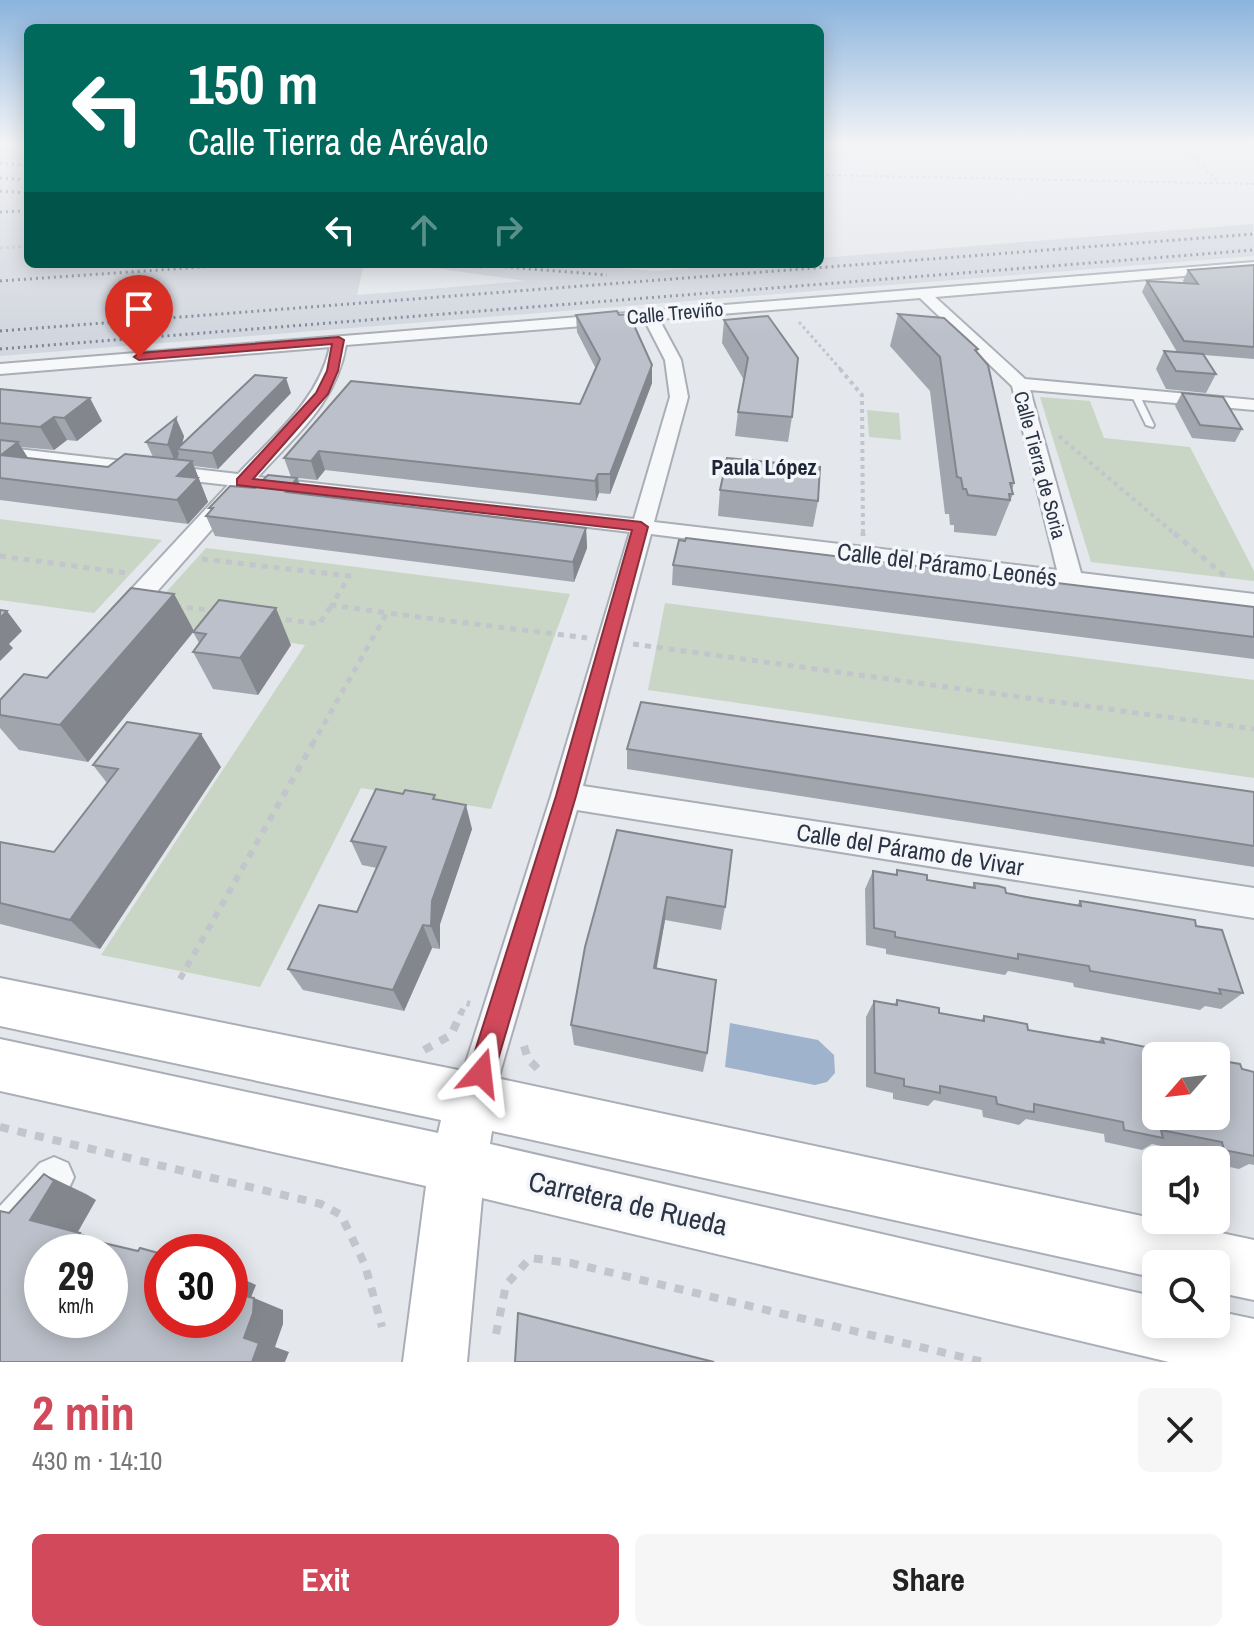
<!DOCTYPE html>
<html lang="en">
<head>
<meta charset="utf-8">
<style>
  :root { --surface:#fff; --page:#f6f6f6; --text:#222; --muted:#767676; --accent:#d1495b }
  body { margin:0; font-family:"Archivo Narrow",sans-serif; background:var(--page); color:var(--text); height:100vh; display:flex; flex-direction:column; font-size:30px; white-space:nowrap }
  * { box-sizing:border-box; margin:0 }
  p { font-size:26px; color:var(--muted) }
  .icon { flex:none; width:44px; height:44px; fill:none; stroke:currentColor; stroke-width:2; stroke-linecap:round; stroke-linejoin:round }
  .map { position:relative; height:1362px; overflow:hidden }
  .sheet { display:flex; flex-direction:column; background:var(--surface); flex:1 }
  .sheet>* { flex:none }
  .hud { position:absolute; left:24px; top:24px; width:800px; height:244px; border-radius:12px; box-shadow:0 4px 20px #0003; background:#00695c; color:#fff; overflow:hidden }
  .needle { width:52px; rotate:242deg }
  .buttons { position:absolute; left:1142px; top:1042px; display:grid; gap:16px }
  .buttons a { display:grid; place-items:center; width:88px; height:88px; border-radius:12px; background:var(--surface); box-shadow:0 4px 20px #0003; font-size:40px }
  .speed { position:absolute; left:24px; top:1234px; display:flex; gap:16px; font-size:40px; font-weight:700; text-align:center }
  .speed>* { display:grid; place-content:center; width:104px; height:104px; border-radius:50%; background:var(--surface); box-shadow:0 4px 20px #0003; line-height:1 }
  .speed small { font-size:20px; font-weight:400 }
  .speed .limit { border:12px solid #d22; background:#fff; color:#111 }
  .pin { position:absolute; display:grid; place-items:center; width:68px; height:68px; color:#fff; margin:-82px -34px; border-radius:50% 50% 50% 0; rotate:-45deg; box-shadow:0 0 8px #0007 }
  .pin .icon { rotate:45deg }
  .me { position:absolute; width:88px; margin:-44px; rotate:17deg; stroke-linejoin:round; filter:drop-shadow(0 0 6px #0008) }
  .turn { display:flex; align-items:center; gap:28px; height:168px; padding:0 32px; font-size:36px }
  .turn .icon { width:104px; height:104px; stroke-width:2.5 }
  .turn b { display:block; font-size:56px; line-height:68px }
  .lanes { display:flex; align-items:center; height:76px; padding:0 32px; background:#0003; justify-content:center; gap:40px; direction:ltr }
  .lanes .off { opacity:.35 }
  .round { display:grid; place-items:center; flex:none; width:84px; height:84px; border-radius:12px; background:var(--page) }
  .summary { display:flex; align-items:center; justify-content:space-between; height:136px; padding:0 32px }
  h1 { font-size:48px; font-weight:700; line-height:60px; color:var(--accent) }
  .button { display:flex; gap:16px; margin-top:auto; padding:16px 32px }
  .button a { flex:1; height:92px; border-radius:12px; background:var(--accent); color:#fff; font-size:32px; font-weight:700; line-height:92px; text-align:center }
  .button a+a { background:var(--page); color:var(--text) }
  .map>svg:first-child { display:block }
  .built { fill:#d2d6de }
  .green { fill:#c9d6c5 }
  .water { fill:#9fb4cc }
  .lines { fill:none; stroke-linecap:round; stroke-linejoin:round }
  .lane-casing { stroke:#a9aeb7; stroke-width:4 }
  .street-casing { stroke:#a9aeb7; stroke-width:4 }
  .secondary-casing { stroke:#a9aeb7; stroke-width:4 }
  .path-far5 { stroke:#c2c5cb; stroke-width:2; stroke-dasharray:3 3; stroke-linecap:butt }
  .path-far4 { stroke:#c2c5cb; stroke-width:3; stroke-dasharray:3 3; stroke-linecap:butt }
  .path-far3 { stroke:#c2c5cb; stroke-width:4; stroke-dasharray:4 4; stroke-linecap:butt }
  .path-far2 { stroke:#c2c5cb; stroke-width:5; stroke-dasharray:6 6; stroke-linecap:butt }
  .path-far1 { stroke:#c2c5cb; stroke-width:6; stroke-dasharray:7 7; stroke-linecap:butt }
  .path { stroke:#c2c5cb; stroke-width:8; stroke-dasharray:9 9; stroke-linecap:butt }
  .lane { fill:#f7f8fa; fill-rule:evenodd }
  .street { fill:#f7f8fa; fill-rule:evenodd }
  .secondary { fill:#fff; fill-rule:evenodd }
  .rail { stroke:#7d8696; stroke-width:3; stroke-dasharray:2 4; stroke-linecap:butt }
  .wall { fill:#a1a5ae }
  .shaded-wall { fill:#83868d }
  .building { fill:#bbc0ca; stroke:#83868d; stroke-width:2; fill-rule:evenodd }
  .route { fill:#d1495b; stroke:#882f3b; stroke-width:2 }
  .labels { text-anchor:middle; stroke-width:7; stroke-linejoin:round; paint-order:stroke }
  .far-street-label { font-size:20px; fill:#2b3445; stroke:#f4f6f9 }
  .far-neighbourhood-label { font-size:22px; font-weight:bold; fill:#1d2536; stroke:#f4f6f9 }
  .street-label { font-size:24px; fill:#2b3445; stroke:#f4f6f9 }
  .near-street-label { font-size:28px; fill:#2b3445; stroke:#f4f6f9 }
</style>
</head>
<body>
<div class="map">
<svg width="1254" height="1362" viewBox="0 0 1254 1362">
  <rect width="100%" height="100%" fill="#e4e7ec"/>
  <polygon class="built" points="0,144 28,144 28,264 364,264 357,295 526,281 407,264 572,264 657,271 744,264 820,264 820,258 1253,224 1254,256 0,356"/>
  <g class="green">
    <polygon points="1040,397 1090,401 1104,438 1190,447 1254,571 1254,581 1091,562"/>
    <polygon points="867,410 899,413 901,440 869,437"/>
    <polygon points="0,519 162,540 94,613 0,600"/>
    <polygon points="206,548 570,594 491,809 361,788 260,987 101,955 305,645 141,620"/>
    <polygon points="665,603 1254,680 1254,778 648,690"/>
  </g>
  <polygon class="water" points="730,1023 818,1040 834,1055 835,1073 827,1082 815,1085 725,1067"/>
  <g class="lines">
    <defs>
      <polygon id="lane" points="1132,392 1139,394 1154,425 1153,427 1146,425 1131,394"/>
      <g id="street">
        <path d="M1254 262V270L935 297 1025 379 1254 400V410L1030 390 1081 573 1254 594V610L651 534 583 786 1254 888V918L577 810 492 1100 487 1114 473 1119 459 1114 454 1100 551 796 630 532 249 487 131 621H113L110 615 113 609 228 485 0 459V447L238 474C275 434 318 401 330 347L0 374V364ZM920 298 1012 386 1057 570 654 522 688 397 681 360 659 319ZM645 321 665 360 670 397 634 519 258 477C296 434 336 404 346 345Z"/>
        <path d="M54 1157 68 1163 74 1177C64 1203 25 1249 0 1259V1206L40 1163Z"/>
      </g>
      <polygon id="secondary" points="0,978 473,1073 1254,1240 1254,1300 1216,1292 1216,1264 1156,1264 1156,1278 492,1131 490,1144 1156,1297 1156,1324 1216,1324 1216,1311 1254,1319 1254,1362 1169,1362 482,1198 467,1362 403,1362 426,1186 0,1091 0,1039 438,1133 441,1120 0,1026"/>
    </defs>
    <use href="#lane" class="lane-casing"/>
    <use href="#street" class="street-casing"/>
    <use href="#secondary" class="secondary-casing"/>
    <g class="path-far5">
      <polyline points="1181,144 1217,181"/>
      <polyline points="820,175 1254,184"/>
    </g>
    <g class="path-far4">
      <polyline points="0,248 28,246"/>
      <polyline points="799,322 842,371"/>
    </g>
    <g class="path-far3">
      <polyline points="840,369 862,395 863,535"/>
      <polyline points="1059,436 1176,535"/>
    </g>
    <g class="path-far2">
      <polyline points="863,533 863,536"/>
      <polyline points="1174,533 1225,576"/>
      <polyline points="0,556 126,573"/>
      <polyline points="202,559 349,576 332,605 387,613"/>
      <polyline points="175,606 217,611"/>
      <polyline points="274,618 319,624 332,605"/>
      <polyline points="633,644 1254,729"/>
      <polyline points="312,745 387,613 587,638"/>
    </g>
    <g class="path-far1">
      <polyline points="180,979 313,743"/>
      <polyline points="460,1015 466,1003 470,1004"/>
    </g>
    <g class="path">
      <polyline points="524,1046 528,1059 542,1073"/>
      <polyline points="424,1050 451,1035 461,1013"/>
      <polyline points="0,1127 321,1204 341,1215 365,1265 382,1327"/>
      <polyline points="496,1334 506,1285 530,1258 571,1263 983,1362"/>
    </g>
    <use href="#lane" class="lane"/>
    <use href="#street" class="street"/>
    <use href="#secondary" class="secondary"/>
    <g class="rail">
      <polyline points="0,163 28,166"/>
      <polyline points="0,178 28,180"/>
      <polyline points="0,191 28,193"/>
      <polyline points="0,212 28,211"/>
      <polyline points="432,264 481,267"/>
      <polyline points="469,264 607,275"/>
      <polyline points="0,281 244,264"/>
      <polyline points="0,331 1254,234"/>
      <polyline points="0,349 1254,250"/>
    </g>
  </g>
  <g class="wall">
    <polygon points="1254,265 1254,359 1204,355 1216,374 1206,393 1166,389 1156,369 1164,351 1177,352 1142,292 1147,281 1184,283 1183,281 1188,270"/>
    <polygon points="898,314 978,349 977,352 1014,483 1012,490 1013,494 996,536 954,532 954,525 950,525 949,514 945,514 930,391 890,346"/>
    <polygon points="576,315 652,383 610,494 599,493 596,501 325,470 317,480 298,478 303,494 586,528 587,548 574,582 215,536 206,516 211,511 209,508 255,488 291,477 284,458 351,381 580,404 596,369 577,332"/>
    <polygon points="724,320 792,417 788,442 735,436 738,412 744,380 722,343"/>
    <polygon points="0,389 102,421 77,441 67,440 54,450 21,447 28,458 108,467 153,457 146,442 184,436 182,445 291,393 218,469 194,466 208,502 188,524 0,500"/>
    <polygon points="1182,393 1242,429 1235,442 1192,438 1175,406"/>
    <polygon points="720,490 818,501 813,527 718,516"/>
    <polygon points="685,541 1254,607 1254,659 672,585 673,565"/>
    <polygon points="174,594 194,631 88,762 19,750 0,728 0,700 47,678"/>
    <polygon points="193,632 291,645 258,695 213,689 193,652 199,643"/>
    <polygon points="627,749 1254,792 1254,867 627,769"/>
    <polygon points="93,765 221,767 100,949 0,924 0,842 54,852 107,783"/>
    <polygon points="436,800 472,829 440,924 440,949 432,948 404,1011 303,990 288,969 357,912 377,868 362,865 351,841"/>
    <polygon points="617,830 725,907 721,930 665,920 656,968 707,1053 703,1072 574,1045 571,1025"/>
    <polygon points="897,870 927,880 972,888 974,883 1006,893 1077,905 1080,901 1196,926 1243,993 1221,1009 1205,1006 1200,1010 1074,987 1073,983 1008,971 1005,975 886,954 886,949 866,945 865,889 873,871 895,875"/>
    <polygon points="897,1000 939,1013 981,1021 984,1016 1028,1030 1097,1042 1102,1038 1148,1052 1254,1072 1254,1165 1249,1164 1239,1169 1216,1164 1216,1160 1200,1160 1199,1154 1152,1144 1142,1150 1105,1142 1104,1134 1026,1119 1019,1125 1011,1123 983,1117 982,1110 934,1100 928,1106 893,1099 893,1093 866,1087 866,1017 874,1001 894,1005"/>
  </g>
  <g class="shaded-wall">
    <polygon points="652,365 652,383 610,494 610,474"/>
    <polygon points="286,378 291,393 218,469 212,453"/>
    <polygon points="90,398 102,421 77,441 64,418"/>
    <polygon points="54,417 67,440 54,450 40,427"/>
    <polygon points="176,418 184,436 181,449 177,449 179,453 176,464 168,445"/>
    <polygon points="18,442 33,466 1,455"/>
    <polygon points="319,451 325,470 317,480 311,461"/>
    <polygon points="192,461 208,502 188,524 177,500 177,476"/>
    <polygon points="598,474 599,493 596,501 595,481"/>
    <polygon points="297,478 304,497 286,492"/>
    <polygon points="586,528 587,548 574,582 573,562"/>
    <polygon points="174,594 194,631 88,762 60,725"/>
    <polygon points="276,608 291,645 258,695 240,658"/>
    <polygon points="7,611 22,631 9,644 13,648 0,661 0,618"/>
    <polygon points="201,734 221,767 100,949 70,920"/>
    <polygon points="466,805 472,829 440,924 440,949 431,926 432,901"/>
    <polygon points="667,897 665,920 653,989 654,968"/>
    <polygon points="423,925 432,948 404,1011 393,990"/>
    <polygon points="44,1174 86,1194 96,1200 75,1237 30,1220"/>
    <polygon points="80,1233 121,1249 78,1237"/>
    <polygon points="230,1273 256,1285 249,1302 230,1295"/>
    <polygon points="254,1298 283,1310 283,1324 275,1347 289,1352 285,1362 252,1362 244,1338"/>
  </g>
  <g class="building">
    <polygon points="1254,265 1254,347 1184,341 1147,281 1198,284 1188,270"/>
    <polygon points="617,311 619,315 629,314 652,365 610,474 598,474 595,481 319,451 311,461 284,458 351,381 580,404 600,359 576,315"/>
    <polygon points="898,314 944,318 978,349 975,350 988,365 1014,483 1010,483 1013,494 1009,494 1010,500 968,495 966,489 963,489 961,478 957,477 940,357"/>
    <polygon points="768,316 798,358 792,417 738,412 748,358 724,320"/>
    <polygon points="1164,351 1203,354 1216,374 1176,371"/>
    <polygon points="255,375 286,378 212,453 177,449"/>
    <polygon points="0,389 90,398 64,418 54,417 40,427 0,423"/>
    <polygon points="1182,393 1223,397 1242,429 1200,425"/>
    <polygon points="176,418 168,445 146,442"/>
    <polygon points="0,440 18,442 1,455 108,467 125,454 192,461 177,476 198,478 177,500 0,478"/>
    <polygon points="727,458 820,467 818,501 720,490"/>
    <polygon points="268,475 297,478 286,492 586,528 573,562 206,516 213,508 209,508 230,486 255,488"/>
    <polygon points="686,538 1254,607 1254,637 673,565 679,540 685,541"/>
    <polygon points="131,588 174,594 60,725 0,715 0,700 24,674 47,678"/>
    <polygon points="219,600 276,608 240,658 193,652 206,634 193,632"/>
    <polygon points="0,610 7,611 0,618"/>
    <polygon points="641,702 1254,792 1254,846 627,749"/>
    <polygon points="127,722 201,734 70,920 0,903 0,842 54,852 118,769 93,765"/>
    <polygon points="376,789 403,794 405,790 435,795 433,799 466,805 432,901 431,926 423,925 393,990 288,969 319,905 357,912 386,847 351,841"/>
    <polygon points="617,830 732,850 725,907 667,897 654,968 716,980 707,1053 571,1025 585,947"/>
    <polygon points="897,870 927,875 927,880 975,888 974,883 998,886 1005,888 1006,893 1032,898 1081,906 1080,901 1087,902 1195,920 1196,926 1222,930 1243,993 1219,989 1221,994 1090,971 1089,966 1018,954 1018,959 895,937 895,932 874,928 873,871 897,875"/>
    <polygon points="897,1000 939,1008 939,1013 984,1021 984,1016 1027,1024 1028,1030 1068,1037 1104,1043 1102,1038 1146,1047 1148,1052 1170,1056 1156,1056 1156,1116 1216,1116 1216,1060 1240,1064 1242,1069 1254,1072 1254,1156 1224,1150 1222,1142 1161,1130 1163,1138 1124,1130 1123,1122 1034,1104 1034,1112 1026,1111 997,1104 996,1097 940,1086 940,1093 904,1086 904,1079 875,1073 874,1001 897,1005"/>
    <path d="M44 1174 54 1181 30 1220 80 1233 78 1237 138 1251 140 1248 162 1254V1320H230V1293L254 1298 253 1313 244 1338 259 1343 252 1362H0V1211L9 1213ZM42 1252H110V1320H42Z"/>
    <polygon points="518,1313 714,1362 515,1362"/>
  </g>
  <linearGradient id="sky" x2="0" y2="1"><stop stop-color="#8bb4dd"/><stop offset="0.43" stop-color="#f3f4f6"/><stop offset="1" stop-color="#f3f4f6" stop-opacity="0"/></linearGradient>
  <rect width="1254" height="335" fill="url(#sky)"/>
  <polygon class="route" points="339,337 344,340 338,371 328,394 253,479 641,522 648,527 576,796 494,1073 490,1082 481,1086 472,1082 468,1073 556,796 632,530 237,485 237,479 316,393 327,371 332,344 139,360 134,357 139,353"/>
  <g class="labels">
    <g class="far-street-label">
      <text transform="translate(675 313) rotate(-5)" y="7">Calle Treviño</text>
      <text transform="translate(1040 465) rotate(75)" y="7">Calle Tierra de Soria</text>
    </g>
    <g class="far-neighbourhood-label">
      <text x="764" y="475">Paula López</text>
    </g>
    <g class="street-label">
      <text transform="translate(947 565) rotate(7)" y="8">Calle del Páramo Leonés</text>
      <text transform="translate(910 850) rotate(9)" y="8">Calle del Páramo de Vivar</text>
    </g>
    <g class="near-street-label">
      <text transform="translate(628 1203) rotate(13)" y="10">Carretera de Rueda</text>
    </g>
  </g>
</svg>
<div class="buttons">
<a><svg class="needle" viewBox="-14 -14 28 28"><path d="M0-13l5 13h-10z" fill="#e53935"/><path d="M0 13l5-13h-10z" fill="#767676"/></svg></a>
<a><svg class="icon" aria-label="sound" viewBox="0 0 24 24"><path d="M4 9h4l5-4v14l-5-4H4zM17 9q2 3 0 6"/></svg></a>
<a><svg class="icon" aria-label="search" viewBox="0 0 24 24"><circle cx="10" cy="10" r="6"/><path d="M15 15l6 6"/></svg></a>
</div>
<div class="speed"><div>29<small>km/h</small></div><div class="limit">30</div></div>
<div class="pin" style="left:139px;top:357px;background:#d93025"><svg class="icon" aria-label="arrive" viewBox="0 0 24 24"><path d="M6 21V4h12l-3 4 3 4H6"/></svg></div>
<svg class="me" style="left:481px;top:1073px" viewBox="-20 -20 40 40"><path d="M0-17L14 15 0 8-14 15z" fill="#d1495b" stroke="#fff" stroke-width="4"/></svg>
<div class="hud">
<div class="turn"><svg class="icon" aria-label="left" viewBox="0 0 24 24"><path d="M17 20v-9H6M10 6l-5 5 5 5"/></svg><div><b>150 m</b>Calle Tierra de Arévalo</div></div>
<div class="lanes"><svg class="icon" aria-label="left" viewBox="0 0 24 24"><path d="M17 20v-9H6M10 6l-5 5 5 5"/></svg><svg class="icon off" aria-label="ahead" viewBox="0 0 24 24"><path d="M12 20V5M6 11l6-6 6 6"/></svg><svg class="icon off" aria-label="right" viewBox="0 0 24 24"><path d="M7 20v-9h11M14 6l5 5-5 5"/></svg></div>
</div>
</div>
<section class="sheet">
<div class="summary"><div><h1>2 min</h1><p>430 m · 14:10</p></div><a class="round"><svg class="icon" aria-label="close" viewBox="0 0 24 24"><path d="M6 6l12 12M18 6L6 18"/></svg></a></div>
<div class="button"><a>Exit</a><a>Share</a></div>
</section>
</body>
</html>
